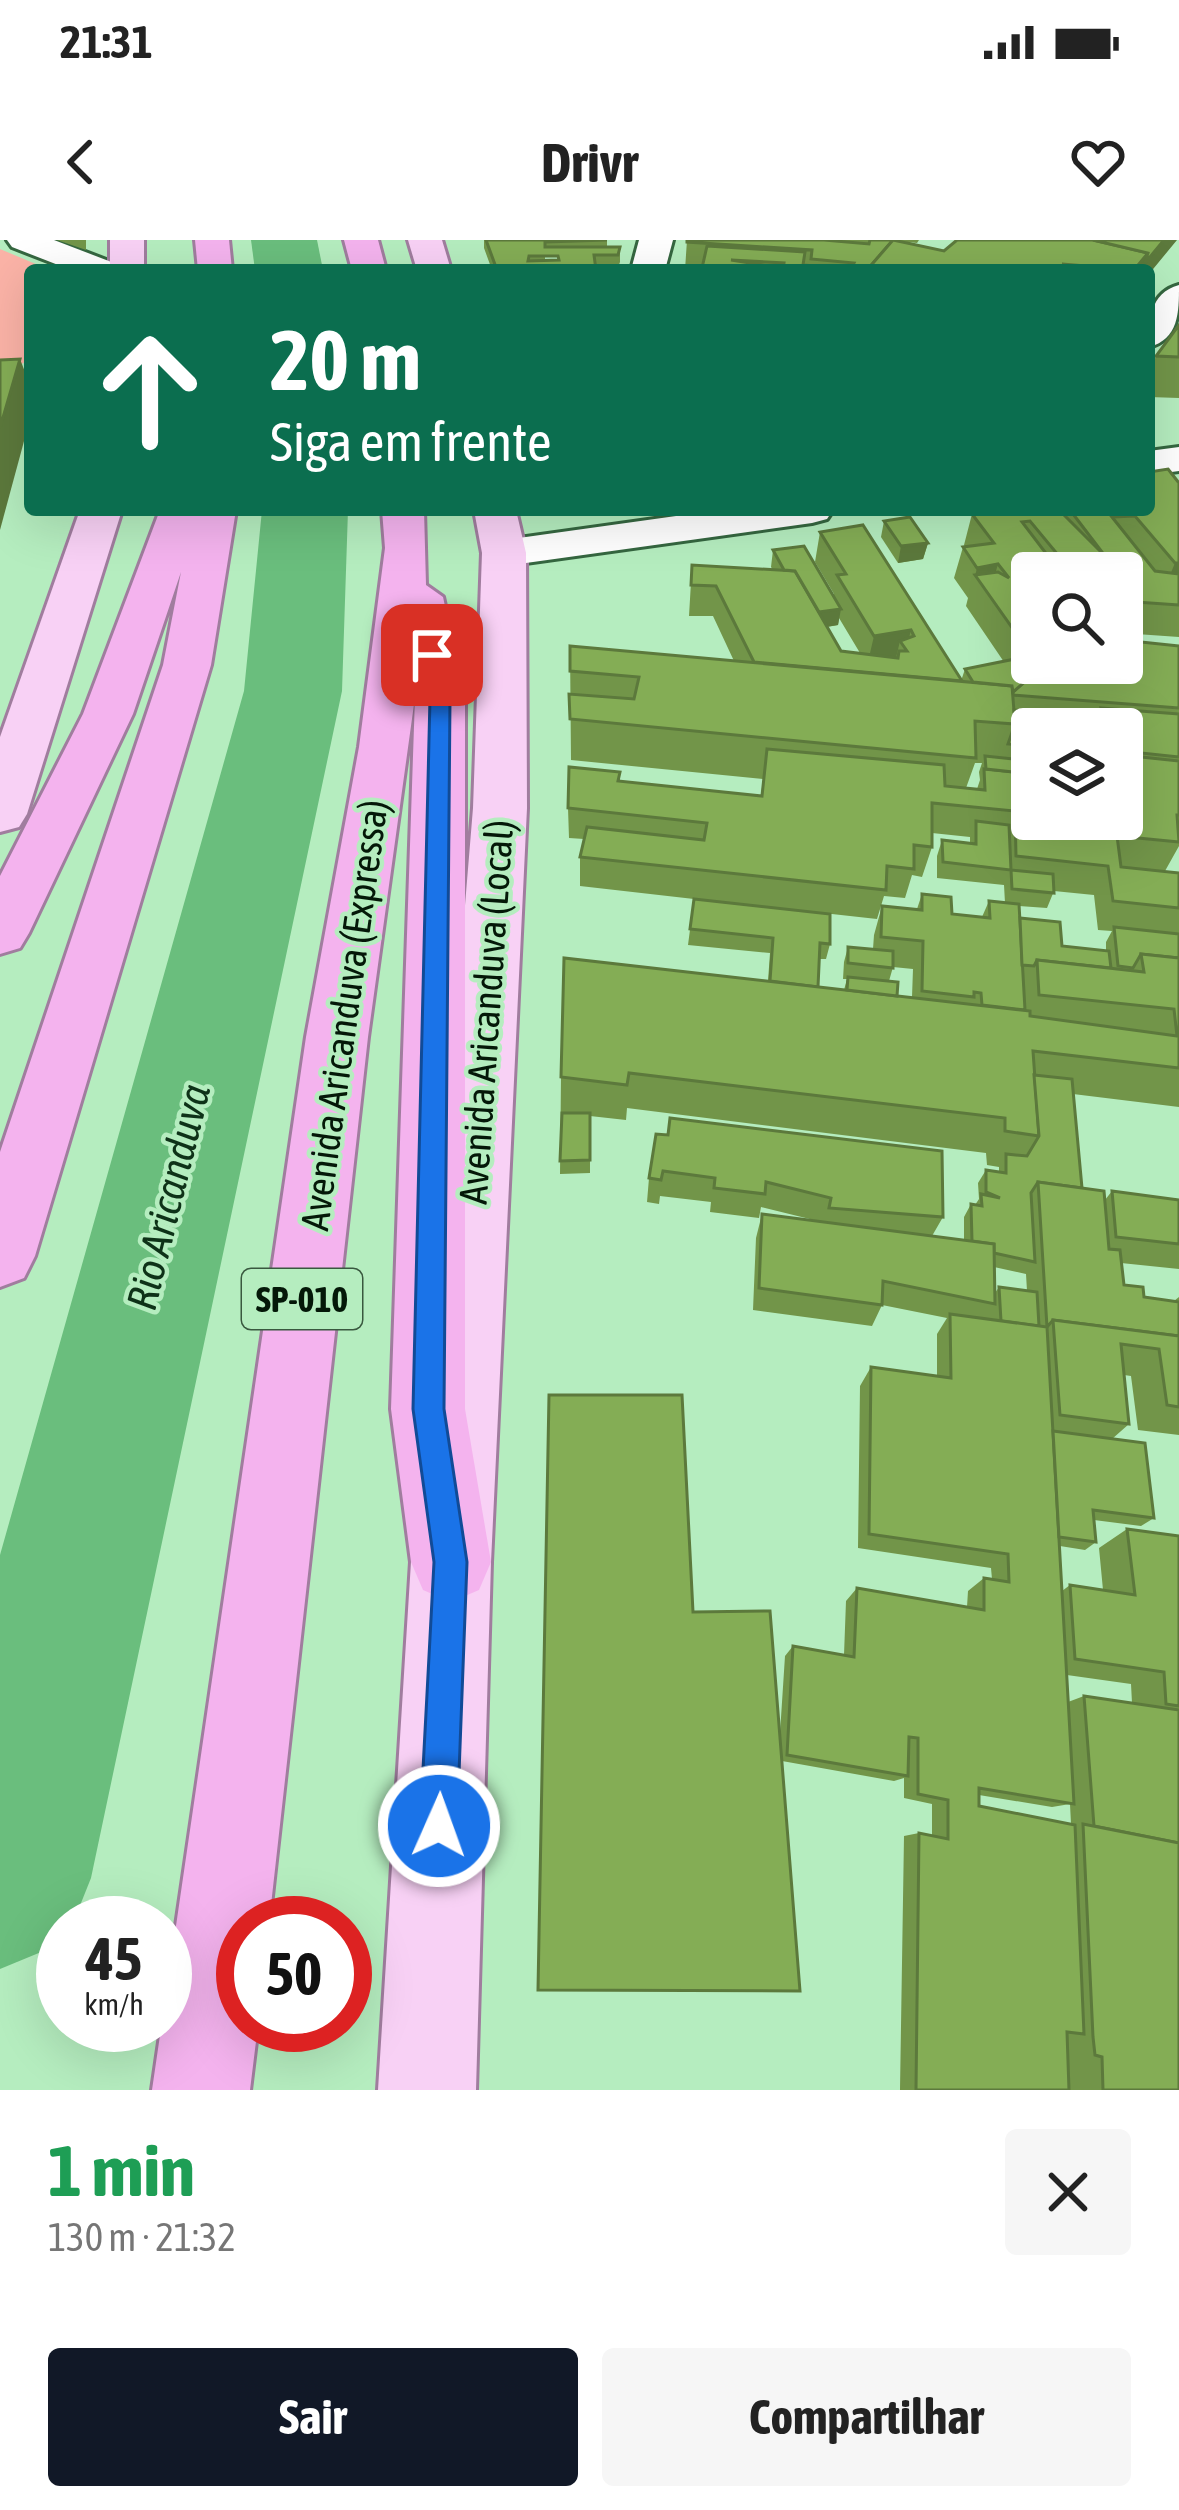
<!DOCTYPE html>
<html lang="pt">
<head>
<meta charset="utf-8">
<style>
  :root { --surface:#fff; --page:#f6f6f6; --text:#222; --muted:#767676; --accent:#111827 }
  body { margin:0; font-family:"Asap Condensed",sans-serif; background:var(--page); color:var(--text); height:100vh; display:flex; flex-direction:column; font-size:45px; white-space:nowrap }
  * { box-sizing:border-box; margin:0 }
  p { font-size:39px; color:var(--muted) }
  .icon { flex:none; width:66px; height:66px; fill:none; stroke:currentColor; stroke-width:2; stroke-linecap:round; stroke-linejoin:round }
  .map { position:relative; height:1850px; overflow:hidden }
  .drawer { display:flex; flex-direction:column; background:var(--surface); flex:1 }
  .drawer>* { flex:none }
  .top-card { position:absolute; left:24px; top:24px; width:1131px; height:252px; border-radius:12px; box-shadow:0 12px 48px #0002; background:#0b6e4f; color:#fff; overflow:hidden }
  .controls { position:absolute; left:1011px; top:312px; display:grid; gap:24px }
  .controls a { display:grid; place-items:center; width:132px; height:132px; border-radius:12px; background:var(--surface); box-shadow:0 12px 48px #0002; font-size:60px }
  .speed { position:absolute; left:36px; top:1656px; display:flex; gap:24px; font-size:60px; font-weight:700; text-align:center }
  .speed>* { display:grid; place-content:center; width:156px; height:156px; border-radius:50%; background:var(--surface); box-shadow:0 12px 48px #0002; line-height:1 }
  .speed small { font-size:30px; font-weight:400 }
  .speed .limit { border:18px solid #d22; background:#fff; color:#111 }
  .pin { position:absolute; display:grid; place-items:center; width:102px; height:102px; color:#fff; margin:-51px; border-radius:24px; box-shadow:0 6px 18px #0006 }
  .me { position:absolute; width:132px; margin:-66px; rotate:2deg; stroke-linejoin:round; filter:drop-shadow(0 0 9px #0008) }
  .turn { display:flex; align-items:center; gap:42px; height:252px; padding:0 48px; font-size:54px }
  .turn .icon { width:156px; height:156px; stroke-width:2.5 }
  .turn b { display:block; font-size:84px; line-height:102px }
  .round { display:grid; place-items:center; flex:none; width:126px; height:126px; border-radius:12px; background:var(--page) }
  .summary { display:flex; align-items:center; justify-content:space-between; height:204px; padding:0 48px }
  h1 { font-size:72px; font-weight:700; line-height:90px; color:#1e9e55 }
  .cta { display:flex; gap:24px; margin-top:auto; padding:24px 48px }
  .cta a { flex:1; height:138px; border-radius:12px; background:var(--accent); color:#fff; font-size:48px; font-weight:700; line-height:138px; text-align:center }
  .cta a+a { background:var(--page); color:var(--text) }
  .status { display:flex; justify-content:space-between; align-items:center; height:84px; padding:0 60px; background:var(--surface); direction:ltr }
  .status svg { height:33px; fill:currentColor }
  header { display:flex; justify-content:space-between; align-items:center; height:156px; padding:0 48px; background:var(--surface); font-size:54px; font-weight:700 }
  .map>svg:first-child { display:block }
  .green { fill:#fbb3a7 }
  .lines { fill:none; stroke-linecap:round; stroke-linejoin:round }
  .river { fill:#6abe7d; fill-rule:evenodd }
  .minor-casing { stroke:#356740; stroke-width:6 }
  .major-casing { stroke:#a07d9e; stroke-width:6 }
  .highway-casing { stroke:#a07d9e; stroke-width:6 }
  .minor { fill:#fff; fill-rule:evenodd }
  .major { fill:#f8d1f5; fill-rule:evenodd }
  .highway { fill:#f4b3ee; fill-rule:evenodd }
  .wall { fill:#729549; fill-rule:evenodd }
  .shaded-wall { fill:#5c793c }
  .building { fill:#84ad55; stroke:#5c793c; stroke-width:3; fill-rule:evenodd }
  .route { fill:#1a73e8; stroke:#114b97; stroke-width:3 }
  .labels { text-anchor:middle; stroke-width:9; stroke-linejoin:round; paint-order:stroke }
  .shield { fill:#b5edbf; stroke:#39583f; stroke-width:3 }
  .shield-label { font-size:36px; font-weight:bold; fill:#041808 }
  .street-label { font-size:39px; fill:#041808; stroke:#b5edbf }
  .water-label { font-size:42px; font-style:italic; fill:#0e3218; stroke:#b5edbf }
</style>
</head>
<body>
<div class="status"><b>21:31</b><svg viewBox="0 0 49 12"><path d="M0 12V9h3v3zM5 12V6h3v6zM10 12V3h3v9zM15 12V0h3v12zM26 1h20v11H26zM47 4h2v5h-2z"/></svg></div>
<header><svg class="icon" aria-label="back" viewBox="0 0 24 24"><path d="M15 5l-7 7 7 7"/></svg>Drivr<svg class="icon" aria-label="heart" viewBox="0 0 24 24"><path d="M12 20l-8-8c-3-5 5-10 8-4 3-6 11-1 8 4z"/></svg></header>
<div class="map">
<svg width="1179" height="1850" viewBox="0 0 1179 1850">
  <rect width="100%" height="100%" fill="#b5edbf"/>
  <polygon class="green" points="0,9 50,30 30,30 30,120 0,134"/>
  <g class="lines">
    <g class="river">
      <polygon points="251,0 317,0 323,30 255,30"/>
      <polygon points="262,270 348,270 342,451 91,1638 73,1683 63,1683 63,1703 0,1729 0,1315 244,451"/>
    </g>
    <defs>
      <g id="minor">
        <polygon points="7,0 54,0 114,23 119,30 71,30 12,7"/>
        <polygon points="639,0 673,0 665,30 631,30"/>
        <path d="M1179 45C1179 72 1179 99 1149 107 1149 81 1149 53 1179 45Z"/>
        <polygon points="1179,207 1179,231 1149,235 1149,211"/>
        <polygon points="719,270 833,270 827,279 812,283 504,326 488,322 482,313 488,304 504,300"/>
      </g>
      <g id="major">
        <rect x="110" y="0" width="34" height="30"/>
        <polygon points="408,0 442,0 451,30 417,30"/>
        <polygon points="80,270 122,270 27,574 19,587 0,592 0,497"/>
        <polygon points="474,270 516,270 526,313 527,568 491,1322 476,1850 378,1850 411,1322 473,568 482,313"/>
      </g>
      <g id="highway">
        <polygon points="195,0 229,0 232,30 198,30"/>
        <polygon points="344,0 378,0 386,30 352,30"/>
        <polygon points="160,270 236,270 211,425 35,1016 24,1038 0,1047 0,912 163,425 181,332 133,474 29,693 20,708 0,714 0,636 83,474"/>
        <polygon points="382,270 424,270 426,345 443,357 465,458 465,1169 491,1322 479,1350 451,1362 423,1350 411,1322 391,1169 415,457 368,797 269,1683 243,1683 243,1785 258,1785 250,1850 152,1850 306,797 359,507 385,308"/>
      </g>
    </defs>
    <use href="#minor" class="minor-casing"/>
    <use href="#major" class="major-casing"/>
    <use href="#highway" class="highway-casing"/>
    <use href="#minor" class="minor"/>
    <use href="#major" class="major"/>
    <use href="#highway" class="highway"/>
  </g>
  <g class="wall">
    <polygon points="57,0 86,0 86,10"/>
    <path d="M484 0H607V7H620V22L617 30H492L484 8ZM545 17H558L559 20 545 21Z"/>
    <polygon points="687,0 919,0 917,3 908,2 944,11 1149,30 685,30"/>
    <polygon points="1179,85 1179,158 1149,157 1149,134 1156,116"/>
    <path d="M1177 241H1179V397L1122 393V333H1032V423H1122L1179 406V606L1165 631 1179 633V867L1073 854 1082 948 1105 960 1112 951 1179 960V1029L1121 1023 1124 1045 1144 1057 1174 1061 1179 1057V1195L1138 1190 1131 1136 1124 1135 1129 1184 1112 1199 1154 1278 1141 1286 1094 1280 1096 1302 1085 1310 1060 1306 1062 1351 1070 1345 1103 1350 1099 1308 1127 1289 1179 1296V1850H900L904 1596 919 1593 932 1596V1564L904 1558V1538L894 1541 782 1521 693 1372 780 1493 785 1416 793 1406 844 1415 846 1361 857 1348 967 1367 968 1351 984 1338 992 1339 991 1328 858 1308 860 1146 871 1127 937 1136V1094L947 1078 882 1065 872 1086 753 1070 756 998 762 974 822 982 761 967 759 978 710 972 711 962 660 956 659 964 647 962 649 938 656 894 943 977 932 996 964 1000V977L971 964 975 965 979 959 978 943 986 930 999 932V927L987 925 986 913 627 868 626 880 590 876V933L560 934 561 837 768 741 770 713 688 705 694 659 580 646V617L584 599 569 598 568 568 620 532V541L761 556 763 539 571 520 570 406 734 421 713 376H689L692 325 773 330 771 327 773 310 833 356 834 354 815 322 820 292 961 441 965 429 1004 422 966 366 968 358 954 338 963 307H965L964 305 972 274 995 270H1149ZM839 378 860 413 841 411 827 387 838 385ZM1032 489H1122V579H1032ZM975 523H982L979 532 980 540 977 549 966 548ZM932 593 970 597V603L942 600 937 616V638L1004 645 1005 663 989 661 982 677 952 674 922 654 917 669 882 666 874 695 873 709 848 707 844 722 843 739H847L844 750 818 747 819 719H826L830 704 697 659 877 679 884 656 905 658 912 635 922 637 932 607ZM1054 651 1094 655 1098 690 1112 691 1106 702V711L1062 706 1020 678 1019 666 1047 668ZM893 727 913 729 912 757 897 756 889 741ZM994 1027 1026 1034 1027 1051 999 1047 995 1053ZM1067 1435 1131 1444 1132 1463 1084 1456 1068 1462ZM979 1555 1052 1567 1070 1564 1071 1584 979 1566Z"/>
    <polygon points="884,281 928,303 923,319 898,323 881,297"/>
  </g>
  <g class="shaded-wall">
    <polygon points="1164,0 1177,0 1149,34 1149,30 1134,30 1148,13"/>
    <polygon points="20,119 30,145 30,179 0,290 0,188"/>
    <polygon points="928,303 923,319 898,323 901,306"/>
    <polygon points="1175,323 1179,323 1179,348 1162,354"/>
    <polygon points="998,324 989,355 975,336 977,328"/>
    <polygon points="841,369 838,385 806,390 809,374"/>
    <polygon points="911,390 906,410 900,401 895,422 867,426 874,396"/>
  </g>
  <g class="building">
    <path d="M486 0H607L545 2V7H620L618 15H594L596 30H497ZM529 16H558L559 20 528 21Z"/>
    <polygon points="687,0 824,0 869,4 870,0 893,0 867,30 783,30 784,23 731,20 769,26 768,30 702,28 707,6 805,12 803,25 851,29 854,23 811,19 812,10 687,2"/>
    <polygon points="893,0 944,11 957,0 1093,0 1148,13 1134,30 1062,24 1089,30 867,30"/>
    <polygon points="1093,0 1164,0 1145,23 1148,13"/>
    <polygon points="1179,85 1179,117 1156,116"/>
    <polygon points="20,119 0,188 0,120"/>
    <polygon points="1168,229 1179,243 1179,323 1175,323 1135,276 1112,277 1155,331 1179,334 1179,365 1136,362 1141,358 1120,330 1101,333 1073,333 1030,281 1022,282 1061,333 1032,333 1032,346 1028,347 1032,349 1032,411 1020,399 975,335 998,332 1009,338 998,324 977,328 963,307 994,303 972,274 995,270 1059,270 1105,316 1070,270 1149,270 1149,232"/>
    <polygon points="910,277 928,303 901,306 884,281"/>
    <polygon points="863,285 962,441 754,422 716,346 691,345 692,325 795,331 841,411 898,418 899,411 907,411 900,401 914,396 911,390 874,396 837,335 846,334 820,292"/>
    <polygon points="804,306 841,369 819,372 795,331 784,330 773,310"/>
    <polygon points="1122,355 1133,369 1130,376 1122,382"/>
    <polygon points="1122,400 1179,406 1179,468 1013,455 1013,452 1045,423 1122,423"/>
    <polygon points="570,406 1012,446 1015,484 975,481 976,518 570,479 569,454 634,459 639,437 570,431"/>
    <polygon points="1020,418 1035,433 1013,452 1012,446 973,442 965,429"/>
    <polygon points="1101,468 1179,474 1179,517 1122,511 1122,489 1106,489"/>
    <polygon points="1014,470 1060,474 1062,489 1032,489 1032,506 1008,504 1015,484"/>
    <polygon points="767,509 944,525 945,546 985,550 984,529 1032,534 1032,579 1122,579 1122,515 1179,521 1179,575 1177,575 1179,602 1117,596 1121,627 1179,633 1179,668 1113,661 1108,626 1016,616 1015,571 932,563 932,607 914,605 914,629 887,626 886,650 580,617 587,587 704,600 707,583 568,568 569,527 620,532 618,541 762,556"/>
    <polygon points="985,516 1032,521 1032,534 986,529"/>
    <polygon points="976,581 1009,585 1011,630 1053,634 1054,653 1012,649 1011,630 943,622 942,600 976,604"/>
    <polygon points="922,654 951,657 952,674 990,678 989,661 1019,664 1025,770 982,765 981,753 974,752 974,757 922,751 923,701 881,697 882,666 922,670"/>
    <polygon points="694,659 830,674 830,704 820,703 818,747 770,741 773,698 690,689"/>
    <polygon points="1020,678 1060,682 1062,706 1109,711 1111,728 1037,720 1034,726 1022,725"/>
    <polygon points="1114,687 1179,694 1179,718 1141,714 1133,728 1118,726"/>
    <polygon points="848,707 893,711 893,728 848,723"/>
    <polygon points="1141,714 1179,718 1179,828 1033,811 1039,896 1005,891 1005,878 629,833 627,845 561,837 564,718 1030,771 1030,776 1177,796 1174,769 1039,755 1037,720 1144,732"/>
    <polygon points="848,737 898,742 897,756 847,750"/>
    <polygon points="1034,835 1072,839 1082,948 1038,942 1031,953 1035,1022 994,1013 994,1004 972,1001 971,964 982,966 981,954 1000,958 986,952 986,930 1006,933 1006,914 1027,916 1039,896"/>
    <polygon points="562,873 590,873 590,920 560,921"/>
    <polygon points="670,878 942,911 943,977 829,968 831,958 766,942 765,954 714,948 715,938 663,931 661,940 649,938 656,894 668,895"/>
    <polygon points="1038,942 1104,951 1109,1009 1120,1010 1124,1045 1143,1047 1144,1057 1179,1062 1179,1096 1053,1080 1047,1087"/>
    <polygon points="1112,951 1179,960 1179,1004 1116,997"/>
    <polygon points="762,974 994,1004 995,1064 883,1041 882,1065 759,1048"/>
    <polygon points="999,1047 1037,1052 1039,1086 1001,1081"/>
    <polygon points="950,1074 1047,1087 1074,1564 979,1548 979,1566 1075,1585 1084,1794 1067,1792 1069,1850 916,1850 919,1593 948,1599 948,1560 918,1554 918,1498 909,1497 908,1536 787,1515 793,1406 854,1417 857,1348 984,1370 984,1338 1009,1342 1008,1314 869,1294 871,1127 951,1138"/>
    <polygon points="1053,1080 1179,1096 1179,1167 1167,1165 1159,1109 1121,1104 1129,1184 1060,1175"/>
    <polygon points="549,1155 682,1155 693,1372 770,1371 800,1751 538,1750"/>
    <polygon points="1053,1191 1145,1203 1154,1278 1093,1270 1096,1302 1059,1297"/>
    <polygon points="1127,1289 1179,1296 1179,1466 1166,1464 1164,1432 1075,1419 1070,1345 1135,1355"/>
    <polygon points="1084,1456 1179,1470 1179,1603 1094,1586"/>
    <polygon points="1083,1584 1179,1603 1179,1850 1103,1850 1102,1817 1095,1815 1093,1797"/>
  </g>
  <polygon class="route" points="432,409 442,415 450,458 444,1169 467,1322 457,1586 452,1599 439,1604 426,1599 420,1586 434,1322 413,1169 430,458 422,415"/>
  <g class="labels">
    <rect class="shield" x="242" y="1029" width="120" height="60" rx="9"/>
    <g class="shield-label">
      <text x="302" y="1072">SP-010</text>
    </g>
    <g class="street-label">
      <text transform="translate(486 772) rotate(-86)" y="14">Avenida Aricanduva (Local)</text>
      <text transform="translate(344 775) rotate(-82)" y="14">Avenida Aricanduva (Expressa)</text>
    </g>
    <g class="water-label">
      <text transform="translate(168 957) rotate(-76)" y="15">Rio Aricanduva</text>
    </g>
  </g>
</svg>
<div class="controls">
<a><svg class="icon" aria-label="search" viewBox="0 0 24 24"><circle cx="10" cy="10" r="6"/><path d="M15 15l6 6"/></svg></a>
<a><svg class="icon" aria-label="layers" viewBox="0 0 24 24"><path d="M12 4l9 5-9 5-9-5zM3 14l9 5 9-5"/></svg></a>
</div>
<div class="speed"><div>45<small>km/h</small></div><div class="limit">50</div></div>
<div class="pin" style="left:432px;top:415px;background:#d93025"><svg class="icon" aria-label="arrive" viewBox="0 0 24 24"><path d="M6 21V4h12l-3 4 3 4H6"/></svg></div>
<svg class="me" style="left:439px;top:1586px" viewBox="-20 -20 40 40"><circle r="17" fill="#1a73e8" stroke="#fff" stroke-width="3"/><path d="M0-11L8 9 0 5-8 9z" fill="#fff"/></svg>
<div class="top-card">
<div class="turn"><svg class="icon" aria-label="ahead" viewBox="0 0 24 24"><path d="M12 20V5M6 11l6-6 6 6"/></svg><div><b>20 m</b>Siga em frente</div></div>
</div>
</div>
<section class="drawer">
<div class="summary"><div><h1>1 min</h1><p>130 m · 21:32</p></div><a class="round"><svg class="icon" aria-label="close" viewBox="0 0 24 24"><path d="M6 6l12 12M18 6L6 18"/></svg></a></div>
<div class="cta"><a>Sair</a><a>Compartilhar</a></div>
</section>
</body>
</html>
